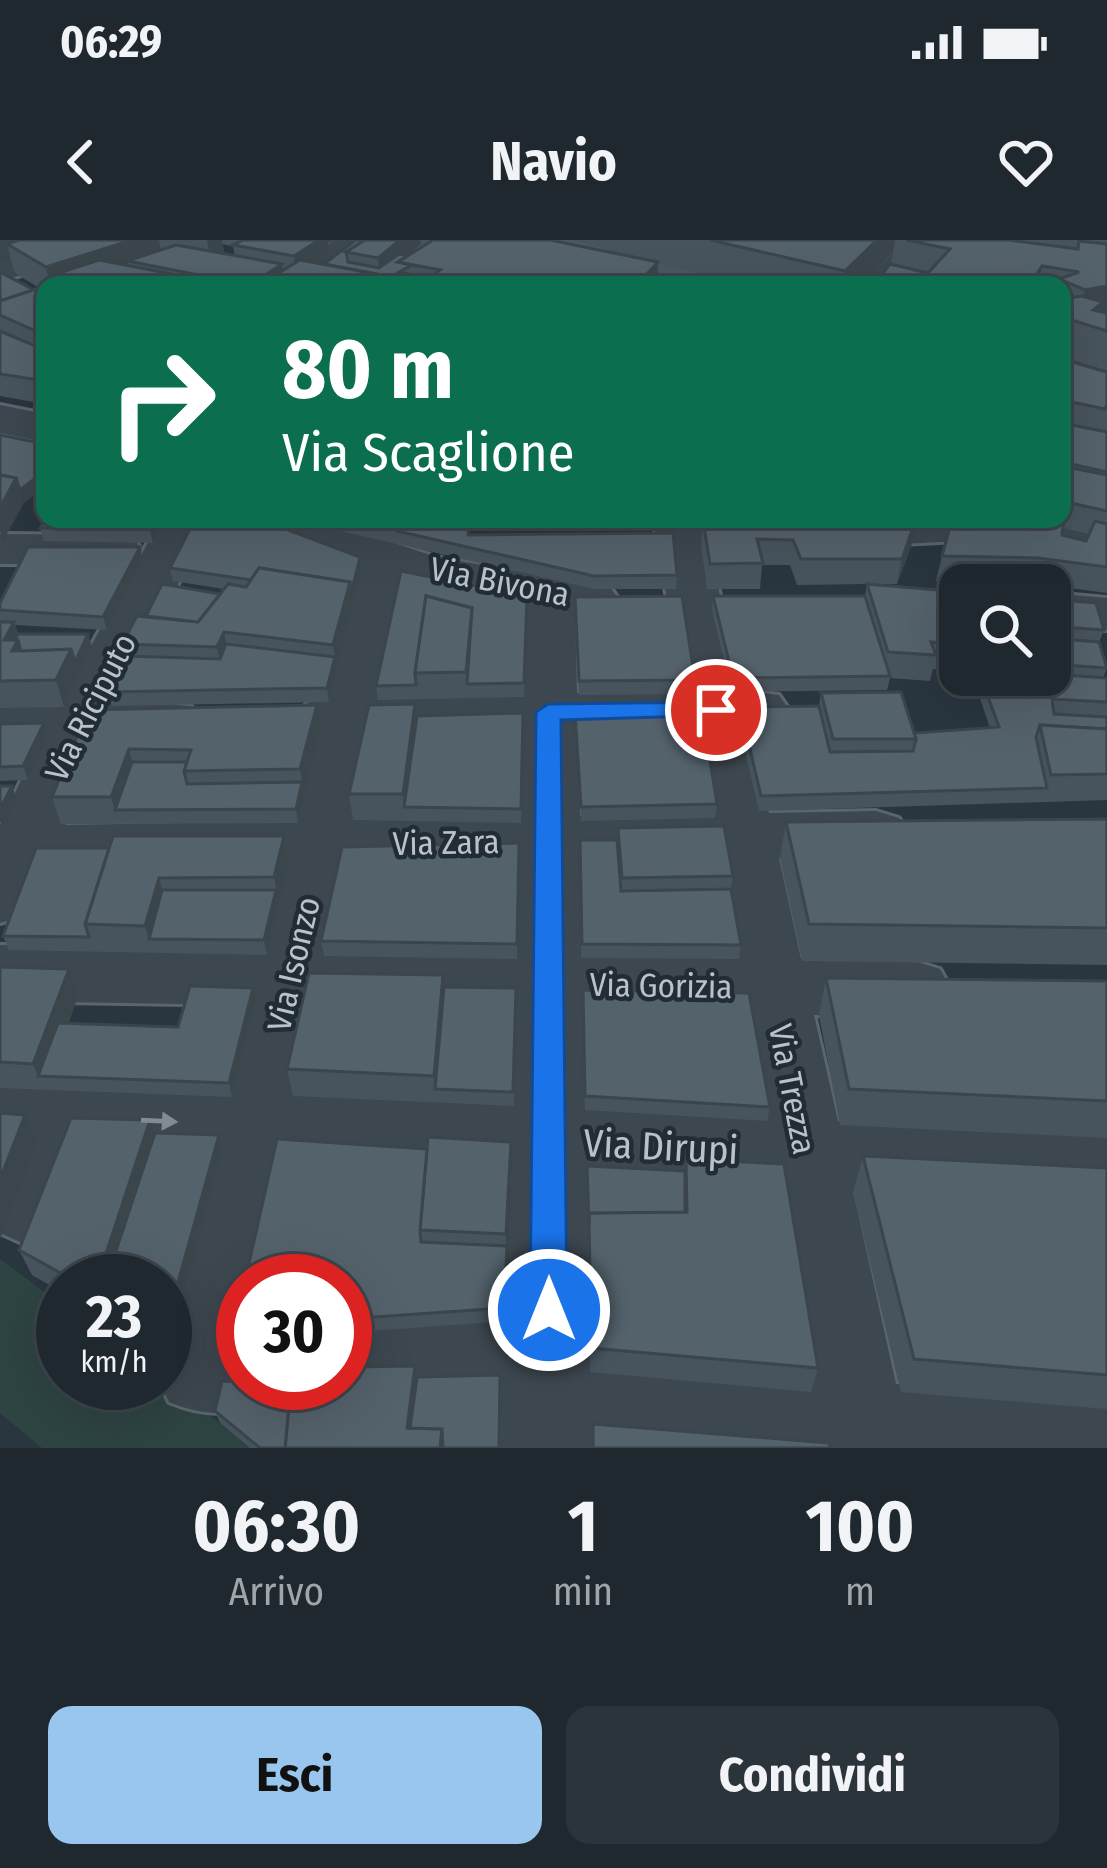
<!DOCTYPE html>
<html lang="it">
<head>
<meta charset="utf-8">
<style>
  :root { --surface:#1f282f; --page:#2c343b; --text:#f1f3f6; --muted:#a1a6aa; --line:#3c444b; --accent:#99c6ef }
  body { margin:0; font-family:"Fira Sans Condensed",sans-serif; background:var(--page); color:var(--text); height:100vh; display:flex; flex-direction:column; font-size:45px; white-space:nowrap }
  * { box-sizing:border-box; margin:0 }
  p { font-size:39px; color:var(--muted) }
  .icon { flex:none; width:66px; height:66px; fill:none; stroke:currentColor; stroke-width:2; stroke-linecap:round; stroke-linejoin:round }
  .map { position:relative; height:1208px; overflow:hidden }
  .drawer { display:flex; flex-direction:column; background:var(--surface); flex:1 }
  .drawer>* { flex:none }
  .banner { position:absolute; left:36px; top:36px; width:1035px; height:252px; border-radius:24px; box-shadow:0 12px 48px #0002,0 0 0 3px var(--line); background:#0b6e4f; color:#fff; overflow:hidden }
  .buttons { position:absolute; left:939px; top:324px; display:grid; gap:24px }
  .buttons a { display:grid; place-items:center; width:132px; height:132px; border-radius:24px; background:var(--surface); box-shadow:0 12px 48px #0002,0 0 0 3px var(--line); font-size:60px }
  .speed { position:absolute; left:36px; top:1014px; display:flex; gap:24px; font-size:60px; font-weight:700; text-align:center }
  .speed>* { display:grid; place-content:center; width:156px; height:156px; border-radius:50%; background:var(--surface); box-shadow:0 12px 48px #0002,0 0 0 3px var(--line); line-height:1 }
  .speed small { font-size:30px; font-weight:400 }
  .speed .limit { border:18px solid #d22; background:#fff; color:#111 }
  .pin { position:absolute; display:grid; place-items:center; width:102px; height:102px; color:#fff; margin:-51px; border:6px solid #fff; border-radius:50%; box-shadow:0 3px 12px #0007 }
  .me { position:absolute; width:132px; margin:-66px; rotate:0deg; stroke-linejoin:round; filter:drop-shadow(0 0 9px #0008) }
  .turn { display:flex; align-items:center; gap:42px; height:252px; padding:0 48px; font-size:54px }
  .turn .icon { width:156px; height:156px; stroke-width:2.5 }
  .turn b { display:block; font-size:84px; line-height:102px }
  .eta { display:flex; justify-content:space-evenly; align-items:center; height:204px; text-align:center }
  .eta b { font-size:72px; font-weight:700; line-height:84px }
  .cta { display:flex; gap:24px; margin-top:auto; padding:24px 48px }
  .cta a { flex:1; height:138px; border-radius:24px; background:var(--accent); color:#111; font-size:48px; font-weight:700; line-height:138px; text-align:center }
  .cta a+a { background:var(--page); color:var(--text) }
  .status { display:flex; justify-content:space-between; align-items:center; height:84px; padding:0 60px; background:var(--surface); direction:ltr }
  .status svg { height:33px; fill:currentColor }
  header { display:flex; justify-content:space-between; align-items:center; height:156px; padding:0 48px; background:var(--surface); font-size:54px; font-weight:700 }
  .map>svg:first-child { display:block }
  .green { fill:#2e4442 }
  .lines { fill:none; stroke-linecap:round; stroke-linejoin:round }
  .street-casing { stroke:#5a656d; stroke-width:6 }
  .secondary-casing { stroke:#5a656d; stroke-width:6 }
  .street { fill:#3d474f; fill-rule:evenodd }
  .secondary { fill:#4b5762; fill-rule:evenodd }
  .wall { fill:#48545d; fill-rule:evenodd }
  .shaded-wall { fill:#3b454c }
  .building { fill:#54626c; stroke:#3b454c; stroke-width:3 }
  .oneway { fill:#818b93 }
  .route { fill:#1a73e8; stroke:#114b97; stroke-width:3 }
  .labels { text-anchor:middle; stroke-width:9; stroke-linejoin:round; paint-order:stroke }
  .street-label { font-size:33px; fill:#b9c2ca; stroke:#212c35 }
  .near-street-label { font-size:39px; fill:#b9c2ca; stroke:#212c35 }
</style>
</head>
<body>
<div class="status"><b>06:29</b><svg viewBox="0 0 49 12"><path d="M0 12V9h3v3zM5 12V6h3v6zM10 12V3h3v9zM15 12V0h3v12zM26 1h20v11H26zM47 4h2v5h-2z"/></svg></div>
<header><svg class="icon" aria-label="back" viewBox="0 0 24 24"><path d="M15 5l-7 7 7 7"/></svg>Navio<svg class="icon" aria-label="heart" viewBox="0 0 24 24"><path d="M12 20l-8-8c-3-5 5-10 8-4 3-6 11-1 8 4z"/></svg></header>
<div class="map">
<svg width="1107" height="1208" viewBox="0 0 1107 1208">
  <rect width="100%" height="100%" fill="#29353f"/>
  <polygon class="green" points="0,1019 63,1066 63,1143 165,1139 250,1208 42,1208 0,1173"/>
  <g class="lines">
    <defs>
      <g id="street">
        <polygon points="65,0 123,0 118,8 0,41 0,18"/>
        <polygon points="333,0 374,0 323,45 280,45"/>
        <polygon points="893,0 931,0 892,45 852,45"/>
        <polygon points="0,165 45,174 45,202 0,193"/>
        <polygon points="1062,277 1107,287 1107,317 1020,298 824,308 806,304 799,293 806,282 819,279"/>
        <path d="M161 279H211L119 461 191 466 200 479 191 492 101 499 65 585 294 581 316 492 307 489 298 476 307 463 325 458 357 328C326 318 276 307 257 279H322L436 317 610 347 618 358 610 369 575 373 577 453 683 451 653 279H703L741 450 779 455 788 468 779 481 750 487 769 573 876 571 899 578 909 594 899 610 876 617 779 618 801 719 914 721 940 729 951 749 940 769 914 777 814 775 838 881 1107 894V964L853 951 896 1144 1107 1158V1208H500L501 1158 345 1167 313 1154 308 1143H345V1079L504 1071 507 933 289 921 265 1041H243V1143H283L275 1160C236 1176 208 1178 169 1162L160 1143H165V1092L209 917 95 911 61 996 31 1007 0 993V944L16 907 0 906V840L226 851 247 765 0 761V705L261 710 282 627 46 631 24 676 0 683V585L40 500 0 501V463L60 462ZM407 342 521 366 519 454 384 456ZM689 488 705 574 580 576 578 490ZM518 491 516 577 359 580 376 494ZM712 619 730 718 584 715 581 622ZM515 623 512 714 332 711 349 626ZM321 766 511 770 509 865 303 855ZM585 771 739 774 757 877 587 869ZM589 937 770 946 803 1138 594 1124Z"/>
        <polygon points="0,294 116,295 134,299 142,310 134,321 116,325 0,324"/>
        <polygon points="1050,353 1107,358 1107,390 1050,385"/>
      </g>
      <polygon id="secondary" points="520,0 580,0 719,37 724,45 661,45 525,8"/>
    </defs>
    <use href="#street" class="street-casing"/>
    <use href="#secondary" class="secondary-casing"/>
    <use href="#street" class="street"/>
    <use href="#secondary" class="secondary"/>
  </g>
  <g class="wall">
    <path d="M0 0H333L328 3 329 16 318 23 324 24 356 0H550L641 19 573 0H1107V131L1062 117V45H877L879 38 891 24 893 13 861 45H749L658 23 657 41 662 42V45H45V164L0 156V32L34 50 39 48 15 33 11 20 0 23ZM223 4 233 7 235 16 224 14Z"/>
    <path d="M1062 119 1107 132V353L1031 343 936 341 942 316 1062 279ZM1063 288 1089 294 1086 301 1062 295Z"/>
    <polygon points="46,279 166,279 153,303 44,301 40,288"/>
    <polygon points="339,279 471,279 469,295 677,335 676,349 594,349 340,291"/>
    <polygon points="471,279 667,279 667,288 472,290"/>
    <polygon points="694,279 920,279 919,281 916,282 913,301 897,344 869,344 960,352 960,431 933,429 930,441 890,438 887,450 732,452 712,370 713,356 865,356 867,344 797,345 790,325 762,325 760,349 707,349 701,305 703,285 695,286"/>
    <polygon points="360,317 362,330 329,462 112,466 108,452 126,416 122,404 146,376 220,354 224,349 173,341 170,328"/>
    <polygon points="143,321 107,390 15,385 18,394 92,407 64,467 0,468 0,363"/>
    <polygon points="527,356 524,457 378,460 376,446"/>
    <polygon points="1050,359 1104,390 1099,402 1107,428 1103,438 1107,438 1107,560 759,571 738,481 740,467 819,466 821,453 914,493 990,488 972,435 1050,435"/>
    <polygon points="575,371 695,440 694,454 579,455"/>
    <polygon points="88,470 321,492 298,583 61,584 52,557"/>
    <polygon points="523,473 521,583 353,580 349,554 417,476"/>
    <polygon points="575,473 717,564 715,578 581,581"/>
    <polygon points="0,484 48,497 28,540 0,541"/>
    <polygon points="1107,579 1107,725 802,721 780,618 786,582"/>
    <polygon points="618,588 733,636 731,649 741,705 739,719 581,718 580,600 617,600"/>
    <polygon points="284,596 289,623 267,715 9,710 3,696 109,608"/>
    <polygon points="519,603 517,719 324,716 321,701"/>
    <polygon points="0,727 78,756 68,784 178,787 256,762 232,857 0,848"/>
    <polygon points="826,738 1107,741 1107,898 840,885 819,775"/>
    <polygon points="444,747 516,748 514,866 293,856 287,829"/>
    <polygon points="582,764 770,867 767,881 585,870"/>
    <polygon points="155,893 219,895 223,909 165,1041 63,1041 63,1053 32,1035 19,1010"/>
    <polygon points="863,916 1107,928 1107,1169 901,1152 853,952"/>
    <polygon points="686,919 818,1128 811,1152 590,1132 587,940 685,931"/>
    <polygon points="512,928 505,1081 345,1093 345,1041"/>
    <polygon points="243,1049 243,1100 239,1100 235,1087"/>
    <polygon points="415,1126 417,1137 501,1148 500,1208 250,1208 220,1183 215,1171"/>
  </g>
  <g class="shaded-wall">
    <polygon points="0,0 82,0 7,4 11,20 0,23"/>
    <polygon points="124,0 159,0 163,21 127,21 130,32 59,33 62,45 50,45 46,27"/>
    <polygon points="207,0 222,0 224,14 211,21"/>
    <polygon points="319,0 333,0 328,3 329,16 297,38 294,16"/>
    <polygon points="400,0 421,0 421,4 380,40 378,18"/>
    <polygon points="877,0 895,0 893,12 861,45 843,45 845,31"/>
    <polygon points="658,22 657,44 643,38"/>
    <polygon points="282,24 284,43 267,40 268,45 250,45"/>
    <polygon points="1042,26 1038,45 1030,45 1031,43"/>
    <polygon points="1107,46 1107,81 1077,82 1085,50"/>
    <polygon points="45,231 45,247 24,263 20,250"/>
    <polygon points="16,238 24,263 3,301 0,291 0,268"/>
    <polygon points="147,279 166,279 153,303"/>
    <polygon points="917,279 913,301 897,344 902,319"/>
    <polygon points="140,307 143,321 107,390 103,377"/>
    <polygon points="360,317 362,330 329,462 327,448 335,417 333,405 350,342"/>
    <polygon points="14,382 23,408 21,437 4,400"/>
    <polygon points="224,392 229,418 222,433 217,407"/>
    <polygon points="88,394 92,407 64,467 56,440 71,409"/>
    <polygon points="415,464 418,490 404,567 403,554"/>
    <polygon points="317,465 321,492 305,556 300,529"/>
    <polygon points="44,483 48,497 28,540 23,526"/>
    <polygon points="129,509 136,536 115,570 119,584 111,557"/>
    <polygon points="302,542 305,556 298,583 296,569"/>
    <polygon points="12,546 17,560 3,588 0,581 0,569"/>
    <polygon points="284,596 289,623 267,715 264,700 276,650 274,637"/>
    <polygon points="159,638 166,665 149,699 145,686"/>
    <polygon points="69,729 78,756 49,837 38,836 33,824"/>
    <polygon points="443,735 446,761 435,849 434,836"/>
    <polygon points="253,748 256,762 232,857 229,843"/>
    <polygon points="25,875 37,901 0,999 0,939"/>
    <polygon points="150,880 159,907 116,1041 97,1041"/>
    <polygon points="219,895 223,909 165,1121 165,1089"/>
    <polygon points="511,902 512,928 505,1081 506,994"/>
    <polygon points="415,1126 418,1150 412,1199 407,1188"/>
  </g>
  <g class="building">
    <polygon points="19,0 132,0 46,27 7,4"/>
    <polygon points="243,0 319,0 294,16 233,5"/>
    <polygon points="356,0 365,0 346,12 348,22 379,28 399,14 408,16 398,22 412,25 399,32 434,39 434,45 324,24"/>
    <polygon points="365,0 400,0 378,18 346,12"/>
    <polygon points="433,0 550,0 658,22 643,38 662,42 658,45 455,45 460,40 434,35 440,30 398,22"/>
    <polygon points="710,0 877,0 845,31"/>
    <polygon points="906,0 1009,0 1078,9 1079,1 1107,4 1107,46 1085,50 1059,39 1079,32 1042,26 1031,43 986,37 982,43 990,45 911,45 879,38 890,24 928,33 950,9"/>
    <polygon points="176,5 282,24 250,45 127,21"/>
    <polygon points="99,20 229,45 79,45 59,33"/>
    <polygon points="300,20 436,45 294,45 267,40"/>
    <polygon points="0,32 34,50 0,61"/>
    <polygon points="695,40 720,45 689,45"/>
    <polygon points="42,47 45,49 45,95 0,75 0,61"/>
    <polygon points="1082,56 1103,62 1093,70 1107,73 1107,91 1062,77 1062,59"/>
    <polygon points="0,91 45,110 45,141 0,134"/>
    <polygon points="1062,119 1107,132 1107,164 1105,169 1062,160"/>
    <polygon points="1062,183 1107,192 1107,232 1062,222"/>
    <polygon points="0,195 45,204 45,231 20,250 16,238 0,235"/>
    <polygon points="1062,226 1107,235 1107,271 1062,261"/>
    <polygon points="0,235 16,238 0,268"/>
    <polygon points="1062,272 1065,273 1062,295 1086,301 1095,281 1107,284 1107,327 1038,318 942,316 952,279 1062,279"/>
    <polygon points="46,279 63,279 66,288 40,288"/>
    <polygon points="195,279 259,279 360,317 351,354 350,342 259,328 251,340 170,328"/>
    <polygon points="404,279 469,279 468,295 673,293 677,335 594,336 397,291"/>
    <polygon points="751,279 916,279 902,319 801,319 793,300 757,299 763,323 710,324 703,280"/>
    <polygon points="28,307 140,307 103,377 0,370 0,363"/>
    <polygon points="259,328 350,342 333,405 224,392 217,407 122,404 137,376 198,382 228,344 246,347"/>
    <polygon points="401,331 527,356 524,443 467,444 472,368 426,356 415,433 416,445 376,446"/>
    <polygon points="162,344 220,354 198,382 146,376"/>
    <polygon points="867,344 960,352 960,405 931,402 936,415 888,412"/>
    <polygon points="426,356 472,368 466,432 415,433"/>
    <polygon points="682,356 695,440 579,441 575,357"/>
    <polygon points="713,356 865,356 890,436 733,438"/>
    <polygon points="1050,359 1096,363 1104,390 1050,386"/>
    <polygon points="0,382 14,382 4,400 18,400 12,411 71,409 56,440 0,441"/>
    <polygon points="18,394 88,394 75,422 71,409 21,411 18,400 15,400"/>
    <polygon points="1050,398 1099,402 1107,428 1050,424"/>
    <polygon points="226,404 335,417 327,448 108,452 126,416 220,419"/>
    <polygon points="1050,434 1107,438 1107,462 1052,459 1054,474 1107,477 1107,489 1040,485 1036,497 1047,548 761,556 740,467 819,466 830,512 913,511 916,499 914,493 999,487 980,435"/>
    <polygon points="901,452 916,499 833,499 821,453"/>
    <polygon points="415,464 403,554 349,554 369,465"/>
    <polygon points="317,465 300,529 184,531 191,510 129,509 111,557 52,557 88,470"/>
    <polygon points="702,471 717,564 581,567 575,473"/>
    <polygon points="523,473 521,569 404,567 417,476"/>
    <polygon points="44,483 23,526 0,527 0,484"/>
    <polygon points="1040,485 1107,489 1107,534 1051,535"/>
    <polygon points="132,522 187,522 184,531 187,544 302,542 296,569 115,570"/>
    <polygon points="0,546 12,546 0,569"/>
    <polygon points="1107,579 1107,688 809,684 786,582"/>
    <polygon points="724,586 733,636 622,638 618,588"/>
    <polygon points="113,596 284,596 274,637 159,638 145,686 85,684"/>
    <polygon points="580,600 617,600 621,651 731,649 741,705 582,704"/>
    <polygon points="519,603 517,704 321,701 342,607"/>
    <polygon points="36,608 109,608 85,684 89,697 3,696"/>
    <polygon points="162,650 276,650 264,700 149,699"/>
    <polygon points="0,727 69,729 33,824 0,822"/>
    <polygon points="309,733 443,735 434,836 287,829"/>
    <polygon points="826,738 1107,741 1107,861 849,849"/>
    <polygon points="190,746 253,748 229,843 38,836 58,783 178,787"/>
    <polygon points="444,747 516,748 513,852 435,849"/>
    <polygon points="583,750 749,753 770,867 585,856"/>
    <polygon points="0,873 25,875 0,939"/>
    <polygon points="71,878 150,880 97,1041 75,1041 19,1010"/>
    <polygon points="155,893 219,895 165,1089 165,1041 106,1041"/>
    <polygon points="428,897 511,902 506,994 420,990"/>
    <polygon points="277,899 427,909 420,990 421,1002 507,1006 504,1068 345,1079 345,1041 245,1041"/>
    <polygon points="863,916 1107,928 1107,1135 914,1119"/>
    <polygon points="686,919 784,924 818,1128 591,1108 589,973 687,972"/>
    <polygon points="587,926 685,931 685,972 589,973 589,985"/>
    <polygon points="243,1049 243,1086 235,1087"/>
    <polygon points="415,1126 407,1188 442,1189 440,1208 285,1208 291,1143 345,1143 345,1127"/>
    <polygon points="500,1135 499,1208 443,1208 442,1189 410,1188 417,1137"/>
    <polygon points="222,1141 291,1143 285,1208 260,1208 215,1171"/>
    <polygon points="593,1184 829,1203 830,1208 593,1208"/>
  </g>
  <defs><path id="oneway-solid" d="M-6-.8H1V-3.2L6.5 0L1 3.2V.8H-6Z" transform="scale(3)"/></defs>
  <use class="oneway" href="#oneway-solid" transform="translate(159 881) rotate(3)"/>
  <polygon class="route" points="716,462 728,470 725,475 561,480 567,1070 562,1082 549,1087 536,1082 530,1070 536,472 548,464"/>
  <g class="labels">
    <g class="street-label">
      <text transform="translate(500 341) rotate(11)" y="12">Via Bivona</text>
      <text transform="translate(90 467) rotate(-63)" y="12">Via Riciputo</text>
      <text transform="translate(446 602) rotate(-1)" y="12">Via Zara</text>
      <text transform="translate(293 724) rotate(-77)" y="12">Via Isonzo</text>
      <text transform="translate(661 745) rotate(1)" y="12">Via Gorizia</text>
      <text transform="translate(793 849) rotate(79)" y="12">Via Trezza</text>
    </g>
    <g class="near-street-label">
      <text transform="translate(661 906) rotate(3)" y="14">Via Dirupi</text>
    </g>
  </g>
</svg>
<div class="buttons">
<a><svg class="icon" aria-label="search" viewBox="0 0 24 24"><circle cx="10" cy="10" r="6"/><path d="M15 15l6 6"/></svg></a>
</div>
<div class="speed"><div>23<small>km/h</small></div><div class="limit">30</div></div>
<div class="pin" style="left:716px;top:470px;background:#d93025"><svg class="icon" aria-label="arrive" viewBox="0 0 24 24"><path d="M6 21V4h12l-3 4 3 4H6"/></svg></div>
<svg class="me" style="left:549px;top:1070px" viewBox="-20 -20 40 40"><circle r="17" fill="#1a73e8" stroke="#fff" stroke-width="3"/><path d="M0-11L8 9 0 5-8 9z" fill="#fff"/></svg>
<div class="banner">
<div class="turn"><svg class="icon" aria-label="right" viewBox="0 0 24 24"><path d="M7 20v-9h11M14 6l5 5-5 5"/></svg><div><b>80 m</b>Via Scaglione</div></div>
</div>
</div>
<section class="drawer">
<div class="eta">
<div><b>06:30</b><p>Arrivo</p></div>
<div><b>1</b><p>min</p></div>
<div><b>100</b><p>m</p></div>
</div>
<div class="cta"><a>Esci</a><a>Condividi</a></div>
</section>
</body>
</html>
